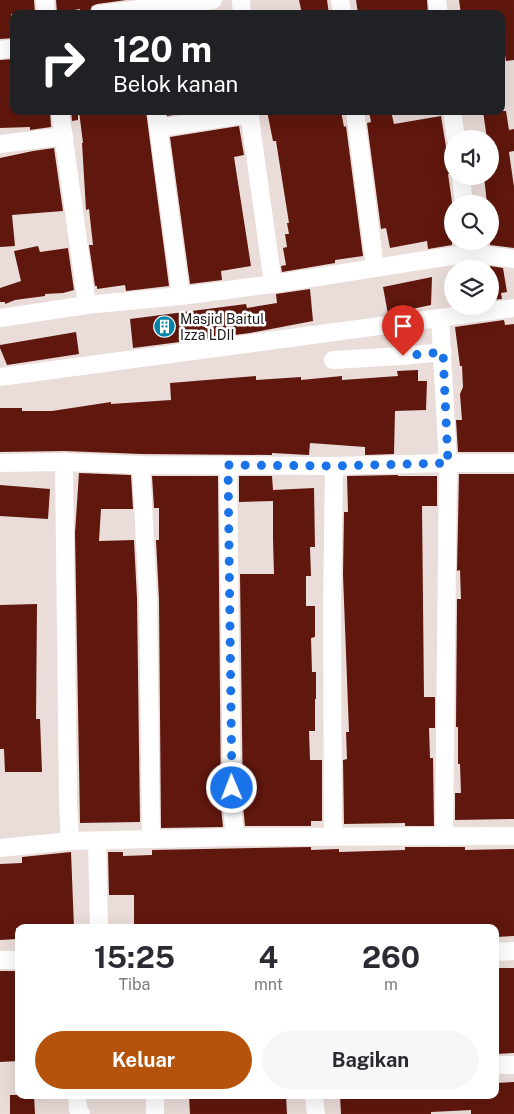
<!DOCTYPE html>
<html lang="id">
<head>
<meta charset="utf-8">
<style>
  :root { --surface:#fff; --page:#f7f7f7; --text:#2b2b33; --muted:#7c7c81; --accent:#b45309 }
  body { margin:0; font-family:"Public Sans",sans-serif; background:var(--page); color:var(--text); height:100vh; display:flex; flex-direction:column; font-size:19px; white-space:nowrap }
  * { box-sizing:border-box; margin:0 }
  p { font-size:16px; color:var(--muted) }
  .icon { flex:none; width:28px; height:28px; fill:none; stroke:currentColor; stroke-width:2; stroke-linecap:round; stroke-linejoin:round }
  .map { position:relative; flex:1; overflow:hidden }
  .details { position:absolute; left:15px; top:924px; width:484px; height:175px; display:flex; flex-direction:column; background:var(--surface); border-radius:10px; box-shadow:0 5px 20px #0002 }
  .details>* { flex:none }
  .top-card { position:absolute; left:10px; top:10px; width:495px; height:105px; border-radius:10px; box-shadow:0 5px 20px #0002; background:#202124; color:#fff; overflow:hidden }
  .fabs { position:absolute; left:444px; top:130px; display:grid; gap:10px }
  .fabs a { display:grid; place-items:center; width:55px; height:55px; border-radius:50%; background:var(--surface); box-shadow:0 5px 20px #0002; font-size:25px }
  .pin { position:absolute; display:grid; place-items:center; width:42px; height:42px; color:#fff; margin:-51px -21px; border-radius:50% 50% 50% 0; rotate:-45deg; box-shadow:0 0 5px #0007 }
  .pin .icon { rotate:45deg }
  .me { position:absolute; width:55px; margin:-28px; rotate:359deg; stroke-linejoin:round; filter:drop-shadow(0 0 4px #0008) }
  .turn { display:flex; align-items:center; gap:18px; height:105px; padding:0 20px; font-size:22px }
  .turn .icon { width:65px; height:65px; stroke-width:2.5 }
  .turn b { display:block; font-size:35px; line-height:42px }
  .eta { display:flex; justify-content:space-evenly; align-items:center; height:85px; text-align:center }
  .eta b { font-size:30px; font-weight:700; line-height:35px }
  .action { display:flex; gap:10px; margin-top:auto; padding:10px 20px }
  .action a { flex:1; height:58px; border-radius:30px; background:var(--accent); color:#fff; font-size:20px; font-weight:700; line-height:58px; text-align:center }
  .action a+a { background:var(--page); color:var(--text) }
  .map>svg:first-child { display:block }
  .building { fill:#60170d }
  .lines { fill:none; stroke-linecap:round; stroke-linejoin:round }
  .minor { stroke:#fff; stroke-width:18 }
  .route { stroke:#1a73e8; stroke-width:9; stroke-dasharray:0 16.2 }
  .labels { text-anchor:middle; stroke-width:5; stroke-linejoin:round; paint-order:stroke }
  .poi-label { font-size:14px; fill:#1f1a19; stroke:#fff; text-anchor:start }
</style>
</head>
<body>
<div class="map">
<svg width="514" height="1114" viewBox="0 0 514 1114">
  <rect width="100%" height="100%" fill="#eadcd9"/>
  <g class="building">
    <polygon points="0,0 34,0 35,14 11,14 14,38 0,39"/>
    <polygon points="56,0 126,0 97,4 92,6 89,14 80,14 80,9 57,13"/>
    <polygon points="299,0 327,0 329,14 302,14"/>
    <polygon points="356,0 427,0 428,14 358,14"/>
    <polygon points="459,0 514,0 514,60 506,61 501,31 501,14 461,14"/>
    <polygon points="14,59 14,111 50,111 51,127 30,130 30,127 0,128 0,60"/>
    <polygon points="71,111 78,111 78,120 72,121"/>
    <polygon points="79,111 146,111 169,286 126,291 125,285 97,289 97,286 95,286 89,245 93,245 89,209 86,210 82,143 83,143"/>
    <polygon points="167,111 197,111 167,116"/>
    <polygon points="267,111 341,111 344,127 346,126 363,256 335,260 335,263 282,272 281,266 286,265 283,248 287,247 285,234 289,234 287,223 289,223 276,141 273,141"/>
    <polygon points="369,111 391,111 394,124 441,116 447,153 450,152 452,163 452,170 451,174 448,174 452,202 452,245 428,249 427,241 390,248 386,228 381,229 367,123 371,122"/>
    <polygon points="483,111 506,111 509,130 514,129 514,151 509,152 514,187 514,248 490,245 490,204 487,204 484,176 490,176 490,139 487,139"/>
    <polygon points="239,126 244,155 234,157 251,266 221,271 222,280 190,284 170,137"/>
    <polygon points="54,148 63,211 12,215 15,246 0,247 0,158 33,151"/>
    <polygon points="38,246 40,252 68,248 74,290 63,293 45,294 45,296 15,300 5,304 5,302 0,302 0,288 21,281 14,251"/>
    <polygon points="490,266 503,268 507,292 501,293 502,299 490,300"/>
    <polygon points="432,277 431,305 388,314 383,287"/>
    <polygon points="310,289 313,321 250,333 133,348 130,319 246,304 247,308 277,303 276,294"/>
    <polygon points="504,320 505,325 514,324 514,452 458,452 456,420 462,420 460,394 463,387 462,366 460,366 455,327"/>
    <polygon points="76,332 79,354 7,365 0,348 0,345"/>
    <polygon points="418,370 418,381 427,381 426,410 395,411 394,454 365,455 365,447 310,443 309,455 272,453 272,455 141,454 64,451 0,452 0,408 22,408 22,411 52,411 111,402 111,404 171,400 170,383 256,376 256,380 301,377 301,380 342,376 342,380 398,376 397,371"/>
    <polygon points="79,473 131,475 133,509 101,509 99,541 134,540 137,599 140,822 80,823 75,533"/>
    <polygon points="459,474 514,474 514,819 455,820 455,793 461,793 460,764 458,764 458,727 456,727 457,599 461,599 460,570 457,571"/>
    <polygon points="398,475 398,476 437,476 437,506 422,506 424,697 435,697 435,728 429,728 430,758 433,758 434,826 405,826 405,823 344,824 343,760 347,759 346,732 349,732 343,575 344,512 348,512 347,476"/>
    <polygon points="152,476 218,476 221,807 223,827 161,828 159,599 156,540 159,540 159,508 154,508"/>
    <polygon points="239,476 272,476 273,490 314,488 315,547 310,547 311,576 306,576 306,606 315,606 315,637 311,638 312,672 316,672 316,699 315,699 315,731 309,731 310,760 322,760 322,821 311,821 311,826 245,826 243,806 240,574 274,574 273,539 273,501 239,502"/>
    <polygon points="0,485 50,489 48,519 0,516"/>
    <polygon points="37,604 36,719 40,719 42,772 5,772 4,749 0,749 0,605"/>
    <polygon points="311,847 311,850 339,849 339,852 405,850 405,847 465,847 465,850 514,849 514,936 495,937 495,928 134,928 134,895 109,895 108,852 123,852 123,856 152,855 152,850"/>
    <polygon points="71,852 74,928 16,928 17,939 0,940 0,864 22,863 22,857"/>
    <polygon points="495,968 514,968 514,1053 495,1054"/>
    <polygon points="0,971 19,971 19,1061 0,1062"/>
    <polygon points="514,1082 514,1114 471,1114 471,1110 431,1112 431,1114 341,1114 340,1095 495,1095 495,1083"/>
    <polygon points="10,1095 34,1095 35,1114 10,1114"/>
    <polygon points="189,1095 286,1095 287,1114 190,1114"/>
  </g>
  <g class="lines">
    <g class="minor">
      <polyline points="45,0 46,14"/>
      <polyline points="241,0 242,14"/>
      <polyline points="340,0 342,14"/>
      <polyline points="437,0 439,14"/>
      <polyline points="99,14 213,0"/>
      <polyline points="0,50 14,48"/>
      <polyline points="60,111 87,305"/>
      <polyline points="156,111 181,296"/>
      <polyline points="249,111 273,284"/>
      <polyline points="355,111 375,268"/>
      <polyline points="452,111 456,139"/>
      <polyline points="158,128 250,114"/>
      <polyline points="0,144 64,136"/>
      <polyline points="461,176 464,204"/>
      <polyline points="0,318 87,305 181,296 273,284 470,253 514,259"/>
      <polyline points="440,318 448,463 444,837"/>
      <polyline points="333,360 403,356 443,352"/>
      <polyline points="0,377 514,308"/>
      <polyline points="64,462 68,804 70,841"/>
      <polyline points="0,463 64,462 141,465 334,466 448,463 514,463"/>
      <polyline points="141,465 148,599 151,839"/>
      <polyline points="228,465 232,807 235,837"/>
      <polyline points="333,837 332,610 334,466"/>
      <polyline points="97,841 99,928"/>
      <polyline points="0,848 70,841 235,837 514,836"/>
      <polyline points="495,952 514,951"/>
      <polyline points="0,960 19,960"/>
      <polyline points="495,1065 514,1065"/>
      <polyline points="77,1095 78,1109 81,1114"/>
      <polyline points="155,1095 155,1114"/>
      <polyline points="314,1095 316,1114"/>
    </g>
  </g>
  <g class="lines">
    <polyline class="route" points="232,788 228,465 334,466 448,463 443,352 403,356"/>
  </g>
  <defs>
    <symbol id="building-disc" viewBox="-11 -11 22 22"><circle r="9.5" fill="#0084a7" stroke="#fff"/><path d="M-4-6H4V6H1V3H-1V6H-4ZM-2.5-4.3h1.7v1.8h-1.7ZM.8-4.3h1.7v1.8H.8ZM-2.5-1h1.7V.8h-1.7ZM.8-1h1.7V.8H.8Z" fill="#fff"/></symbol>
  </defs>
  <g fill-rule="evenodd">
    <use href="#building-disc" x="152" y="314" width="25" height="25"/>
  </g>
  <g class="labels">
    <g class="poi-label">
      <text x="180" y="324">Masjid Baitul<tspan x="180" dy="16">Izza LDII</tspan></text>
    </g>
  </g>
</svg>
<div class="fabs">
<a><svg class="icon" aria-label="sound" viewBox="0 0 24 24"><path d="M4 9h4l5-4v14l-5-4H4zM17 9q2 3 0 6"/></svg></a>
<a><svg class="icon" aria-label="search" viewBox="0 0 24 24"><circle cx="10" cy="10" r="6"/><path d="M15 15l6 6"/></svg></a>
<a><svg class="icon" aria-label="layers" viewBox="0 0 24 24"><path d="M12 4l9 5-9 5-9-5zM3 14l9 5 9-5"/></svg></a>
</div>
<div class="pin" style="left:403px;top:356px;background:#d93025"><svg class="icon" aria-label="arrive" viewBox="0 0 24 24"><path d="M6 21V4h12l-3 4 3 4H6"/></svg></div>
<svg class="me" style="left:232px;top:788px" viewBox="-20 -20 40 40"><circle r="17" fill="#1a73e8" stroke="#fff" stroke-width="3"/><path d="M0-11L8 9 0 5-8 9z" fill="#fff"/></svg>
<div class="top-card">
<div class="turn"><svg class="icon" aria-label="right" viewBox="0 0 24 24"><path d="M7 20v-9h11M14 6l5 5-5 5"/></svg><div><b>120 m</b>Belok kanan</div></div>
</div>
<section class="details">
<div class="eta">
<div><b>15:25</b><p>Tiba</p></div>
<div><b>4</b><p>mnt</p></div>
<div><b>260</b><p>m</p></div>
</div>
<div class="action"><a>Keluar</a><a>Bagikan</a></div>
</section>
</div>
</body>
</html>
